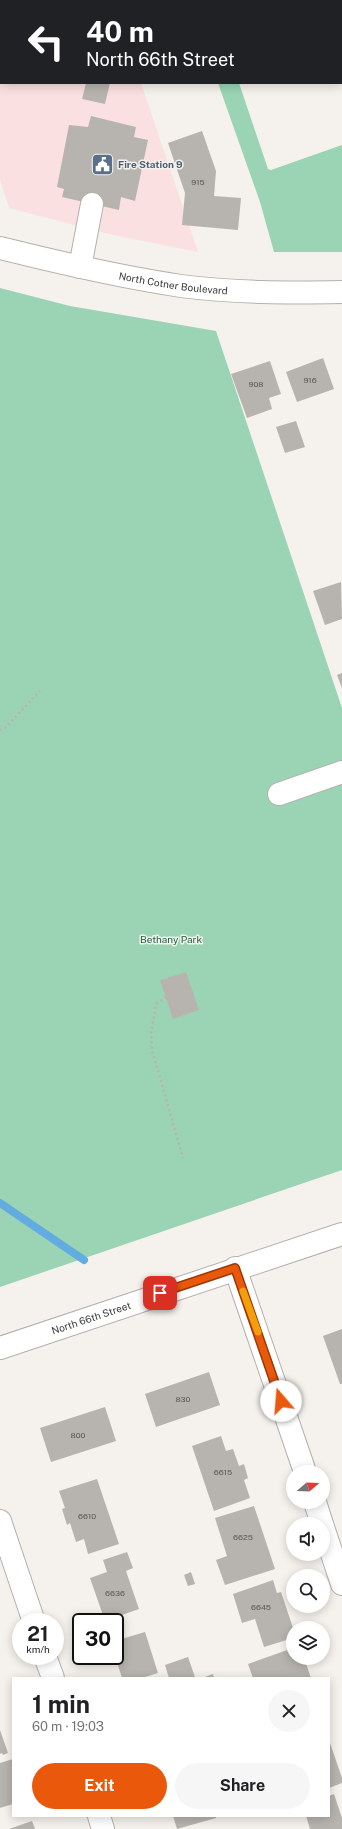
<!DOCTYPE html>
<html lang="en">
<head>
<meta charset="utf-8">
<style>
  :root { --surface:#fff; --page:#f6f6f6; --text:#202124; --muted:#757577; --accent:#ea580c }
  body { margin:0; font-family:"Public Sans",sans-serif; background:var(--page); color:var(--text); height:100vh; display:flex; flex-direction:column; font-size:15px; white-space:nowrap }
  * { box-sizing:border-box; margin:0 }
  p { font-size:13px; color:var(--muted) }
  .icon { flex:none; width:22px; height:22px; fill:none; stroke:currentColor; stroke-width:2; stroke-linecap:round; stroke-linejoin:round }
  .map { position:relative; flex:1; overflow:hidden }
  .sheet { position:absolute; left:12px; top:1677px; width:318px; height:140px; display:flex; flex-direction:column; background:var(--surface); border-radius:0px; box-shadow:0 2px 10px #0003 }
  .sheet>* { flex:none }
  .hud { position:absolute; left:0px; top:0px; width:342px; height:84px; box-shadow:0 2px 10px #0003; background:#202124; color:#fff; overflow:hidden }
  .needle { width:26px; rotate:71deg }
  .controls { position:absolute; left:286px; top:1465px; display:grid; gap:8px }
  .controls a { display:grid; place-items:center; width:44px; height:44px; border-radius:50%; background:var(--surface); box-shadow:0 2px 10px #0003; font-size:20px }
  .speed { position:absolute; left:12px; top:1613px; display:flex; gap:8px; font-size:20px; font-weight:700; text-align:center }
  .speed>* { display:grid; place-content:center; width:52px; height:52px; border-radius:50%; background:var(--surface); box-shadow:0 2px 10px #0003; line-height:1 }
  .speed small { font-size:10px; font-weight:400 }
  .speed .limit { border:2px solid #111; border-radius:6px; background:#fff; color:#111 }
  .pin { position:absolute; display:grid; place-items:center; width:34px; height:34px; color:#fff; margin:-17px; border-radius:8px; box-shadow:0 2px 6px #0006 }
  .me { position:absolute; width:44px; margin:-22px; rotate:342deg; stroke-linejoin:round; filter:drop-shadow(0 0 3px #0008) }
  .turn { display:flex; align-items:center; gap:14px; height:84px; padding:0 20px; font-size:18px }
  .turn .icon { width:52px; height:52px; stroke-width:2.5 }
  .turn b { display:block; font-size:28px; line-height:34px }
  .round { display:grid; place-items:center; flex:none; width:42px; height:42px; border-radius:21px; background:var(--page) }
  .summary { display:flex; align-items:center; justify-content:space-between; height:68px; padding:0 20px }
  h1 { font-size:24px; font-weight:700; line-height:30px }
  .cta { display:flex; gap:8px; margin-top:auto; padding:8px 20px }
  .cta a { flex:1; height:46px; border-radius:24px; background:var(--accent); color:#fff; font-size:16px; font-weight:700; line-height:46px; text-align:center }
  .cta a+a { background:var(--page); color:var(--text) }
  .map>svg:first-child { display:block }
  .commercial { fill:#fbe0e1 }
  .green { fill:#9bd4b4 }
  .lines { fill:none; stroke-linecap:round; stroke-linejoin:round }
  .stream { stroke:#63ace1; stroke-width:8 }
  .building { fill:#b7b4af }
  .minor-casing { stroke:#b4b0ac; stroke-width:24 }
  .major-casing { stroke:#b4b0ac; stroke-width:24 }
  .path { stroke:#b7b4b0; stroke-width:2.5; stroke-dasharray:2 3; stroke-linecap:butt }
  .minor { stroke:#fff; stroke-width:22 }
  .major { stroke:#fff; stroke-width:22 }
  .route-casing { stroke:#983908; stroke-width:10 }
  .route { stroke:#ea580c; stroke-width:7 }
  .slow { stroke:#f59e0b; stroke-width:7 }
  .labels { text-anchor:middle; stroke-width:3; stroke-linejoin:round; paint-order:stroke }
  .number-label { font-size:8px; fill:#585654 }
  .service-label { font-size:10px; font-weight:bold; fill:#4e5e75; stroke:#f5f1ec; text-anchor:start }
  .street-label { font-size:10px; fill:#383735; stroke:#f5f1ec }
  .park-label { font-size:10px; fill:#1e5f41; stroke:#f5f1ec }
</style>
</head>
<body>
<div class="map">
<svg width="342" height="1829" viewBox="0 0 342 1829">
  <rect width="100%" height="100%" fill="#f5f1ec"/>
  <polygon class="commercial" points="0,20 1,83 141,83 198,252 113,235 9,208 0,180"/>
  <g class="green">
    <polygon points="218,83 239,83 268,169 271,170 342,145 342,252 274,252 260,202"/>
    <polygon points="0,288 70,306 216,331 342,708 342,1170 0,1287"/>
  </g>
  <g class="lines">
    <polyline class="stream" points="0,1203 84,1260"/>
  </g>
  <g class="building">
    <polygon points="86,83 110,83 105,104 82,99"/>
    <polygon points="91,116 136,127 134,137 148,140 135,201 121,197 119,210 62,197 64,189 57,187 69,125 88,127"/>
    <polygon points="202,131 216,171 214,196 241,198 238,230 182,225 185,193 168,143"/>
    <polygon points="323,358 334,389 297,402 286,372"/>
    <polygon points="270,361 281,394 269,398 272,409 247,418 231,374"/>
    <polygon points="296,421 305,447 285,453 276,427"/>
    <polygon points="341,582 342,619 325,625 313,591"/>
    <polygon points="342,673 342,688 337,675"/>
    <polygon points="186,972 199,1010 173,1019 160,980"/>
    <polygon points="342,1329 342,1384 340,1384 323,1336"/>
    <polygon points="209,1372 220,1405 156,1427 145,1394"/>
    <polygon points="105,1407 116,1441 51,1462 40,1428"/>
    <polygon points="221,1436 226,1451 233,1449 239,1466 244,1464 248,1478 244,1480 250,1498 214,1511 192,1446"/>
    <polygon points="97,1479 119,1544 88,1554 84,1539 76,1542 70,1523 67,1525 62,1509 65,1508 59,1491"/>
    <polygon points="254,1506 275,1569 225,1585 216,1560 227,1556 215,1518"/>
    <polygon points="127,1552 133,1568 126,1571 139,1609 105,1621 90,1578 107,1572 103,1560"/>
    <polygon points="191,1572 195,1584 188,1586 184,1575"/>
    <polygon points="273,1580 277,1593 281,1592 293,1628 293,1638 264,1647 255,1619 242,1623 233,1594"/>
    <polygon points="145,1632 158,1673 142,1678 122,1678 115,1656 115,1641"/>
    <polygon points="293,1648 293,1658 304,1658 311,1678 253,1678 248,1664"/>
    <polygon points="188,1657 195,1677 169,1678 165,1665"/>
    <polygon points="213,1674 214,1678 202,1678"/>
    <polygon points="0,1730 8,1753 3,1755 2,1753 0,1754"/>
    <polygon points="329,1740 342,1778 342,1783 329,1788"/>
    <polygon points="13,1759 13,1804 0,1808 0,1763"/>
    <polygon points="334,1794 342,1818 342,1829 310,1829 306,1816 329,1816 329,1796"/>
    <polygon points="173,1816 216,1816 216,1818 177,1829"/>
    <polygon points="32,1821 35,1829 9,1829"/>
  </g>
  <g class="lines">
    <defs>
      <g id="minor">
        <polyline points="80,267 92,204"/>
        <polyline points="279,794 342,772"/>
        <polyline points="235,1268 305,1472"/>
        <polyline points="315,1502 322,1524"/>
        <polyline points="323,1527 342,1584"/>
      </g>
      <g id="major">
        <path id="s1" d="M0 248C60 263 120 277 181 286 235 293 288 293 342 292"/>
        <path id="s2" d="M0 1348 342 1234"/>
        <polyline points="0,1521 34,1622"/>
        <polyline points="45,1656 53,1678"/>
        <polyline points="99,1816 103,1829"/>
      </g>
    </defs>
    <use href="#minor" class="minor-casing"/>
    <use href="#major" class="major-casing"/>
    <g class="path">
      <polyline points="0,730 5,728 40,691"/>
      <polyline points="166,997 156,1004 151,1033 152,1050 183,1158"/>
    </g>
    <use href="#minor" class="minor"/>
    <use href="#major" class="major"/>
  </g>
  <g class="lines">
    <defs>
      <polyline id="route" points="160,1293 235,1268 281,1401"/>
    </defs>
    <use href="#route" class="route-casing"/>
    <use href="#route" class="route"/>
    <polyline class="slow" points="243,1291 258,1332"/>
  </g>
  <defs>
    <symbol id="civic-square" viewBox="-11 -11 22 22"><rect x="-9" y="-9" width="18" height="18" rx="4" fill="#5c6f8a" stroke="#f5f1ec"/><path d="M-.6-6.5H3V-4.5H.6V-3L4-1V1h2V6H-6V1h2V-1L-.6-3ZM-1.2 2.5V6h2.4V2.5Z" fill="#fff"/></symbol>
  </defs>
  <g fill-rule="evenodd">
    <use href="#civic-square" x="90" y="152" width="25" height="25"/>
  </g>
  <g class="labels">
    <g class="number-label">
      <text x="198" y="185">915</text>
      <text x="310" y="383">916</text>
      <text x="256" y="387">908</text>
      <text x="183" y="1402">830</text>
      <text x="78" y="1438">800</text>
      <text x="223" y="1475">6615</text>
      <text x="87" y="1519">6610</text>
      <text x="243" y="1540">6625</text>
      <text x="115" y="1596">6636</text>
      <text x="261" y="1610">6645</text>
    </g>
    <g class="service-label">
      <text x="118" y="168">Fire Station 9</text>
    </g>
    <g class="street-label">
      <text dy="4" stroke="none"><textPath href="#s1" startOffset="177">North Cotner Boulevard</textPath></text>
      <text dy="4" stroke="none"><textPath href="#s2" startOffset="96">North 66th Street</textPath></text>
    </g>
    <g class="park-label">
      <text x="171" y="943">Bethany Park</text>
    </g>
  </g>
</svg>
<div class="controls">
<a><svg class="needle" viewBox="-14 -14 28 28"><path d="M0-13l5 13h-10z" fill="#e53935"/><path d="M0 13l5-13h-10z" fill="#757577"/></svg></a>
<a><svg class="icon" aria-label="sound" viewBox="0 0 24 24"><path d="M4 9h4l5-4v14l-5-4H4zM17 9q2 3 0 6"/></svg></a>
<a><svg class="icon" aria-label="search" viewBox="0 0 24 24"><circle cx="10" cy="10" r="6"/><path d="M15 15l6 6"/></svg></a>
<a><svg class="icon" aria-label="layers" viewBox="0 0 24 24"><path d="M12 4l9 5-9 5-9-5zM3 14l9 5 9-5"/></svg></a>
</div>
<div class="speed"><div>21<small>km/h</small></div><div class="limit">30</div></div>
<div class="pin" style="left:160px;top:1293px;background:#d93025"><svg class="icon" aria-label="arrive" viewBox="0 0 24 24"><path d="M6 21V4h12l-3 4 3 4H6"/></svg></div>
<svg class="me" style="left:281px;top:1401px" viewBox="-20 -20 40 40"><circle r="19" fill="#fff"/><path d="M0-13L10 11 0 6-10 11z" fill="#ea580c"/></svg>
<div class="hud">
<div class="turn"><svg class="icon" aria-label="left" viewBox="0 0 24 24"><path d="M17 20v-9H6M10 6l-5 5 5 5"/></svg><div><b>40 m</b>North 66th Street</div></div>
</div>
<section class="sheet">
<div class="summary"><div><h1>1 min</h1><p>60 m · 19:03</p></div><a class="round"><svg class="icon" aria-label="close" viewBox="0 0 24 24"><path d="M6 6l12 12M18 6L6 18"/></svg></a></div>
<div class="cta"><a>Exit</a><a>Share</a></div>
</section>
</div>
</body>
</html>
